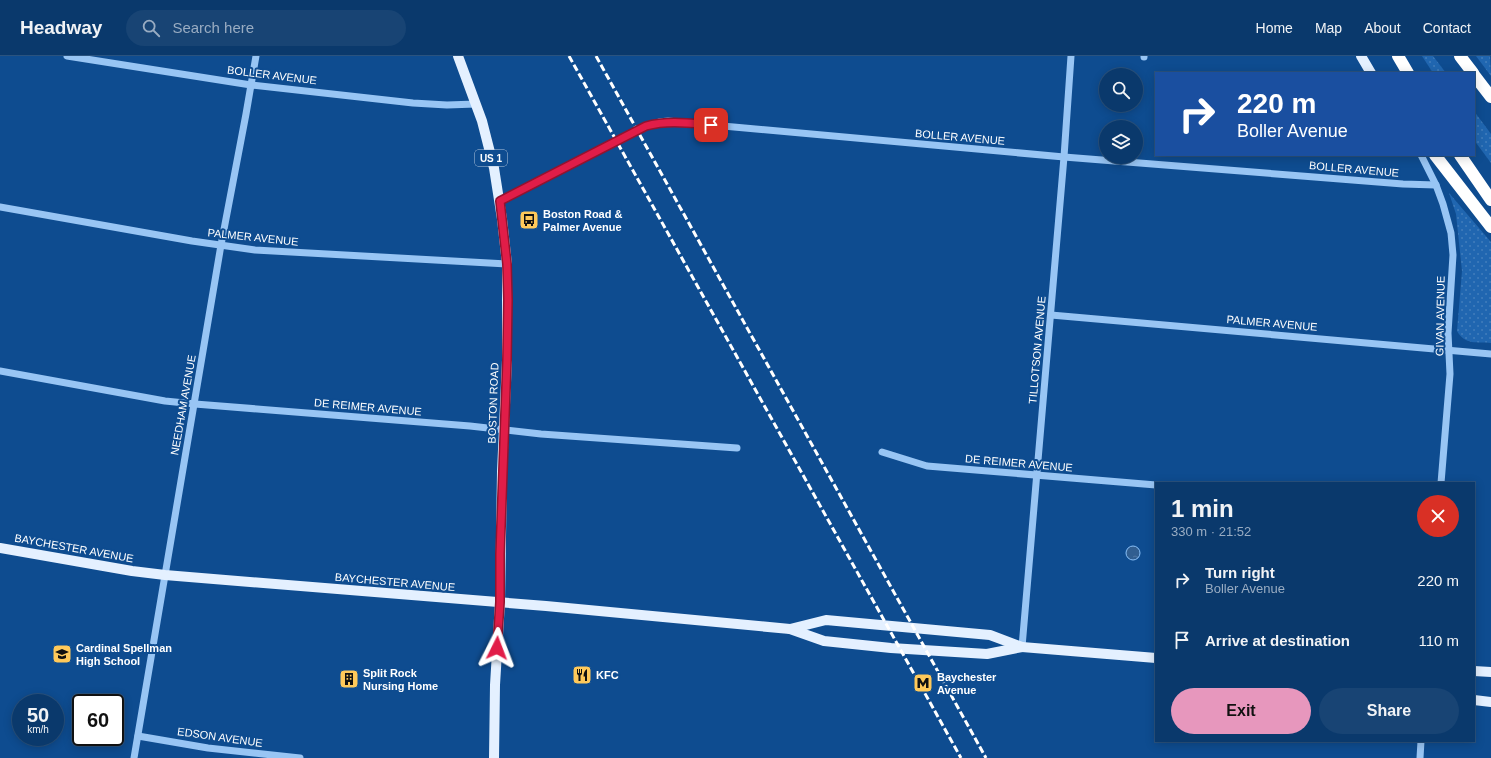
<!DOCTYPE html>
<html lang="en">
<head>
<meta charset="utf-8">
<style>
  :root { --surface:#0a396c; --page:#184474; --text:#f1f3f6; --muted:#99acc2; --line:#2a537f; --accent:#e797bd }
  body { margin:0; font-family:Arial,sans-serif; background:var(--page); color:var(--text); height:100vh; display:flex; flex-direction:column; font-size:15px; white-space:nowrap }
  * { box-sizing:border-box; margin:0 }
  p { font-size:13px; color:var(--muted) }
  .icon { flex:none; width:22px; height:22px; fill:none; stroke:currentColor; stroke-width:2; stroke-linecap:round; stroke-linejoin:round }
  .map { position:relative; flex:1; overflow:hidden }
  .side { position:absolute; left:1155px; top:426px; width:320px; height:260px; display:flex; flex-direction:column; background:var(--surface); border-radius:0px; box-shadow:0 2px 10px #0003,0 0 0 1px var(--line) }
  .side>* { flex:none }
  .guide { position:absolute; left:1155px; top:16px; width:320px; height:84px; border-radius:0px; box-shadow:0 2px 10px #0003,0 0 0 1px var(--line); background:#1a4fa0; color:#fff; overflow:hidden }
  .buttons { position:absolute; left:1099px; top:12px; display:grid; gap:8px }
  .buttons a { display:grid; place-items:center; width:44px; height:44px; border-radius:50%; background:var(--surface); box-shadow:0 2px 10px #0003,0 0 0 1px var(--line); font-size:20px }
  .speed { position:absolute; left:12px; top:638px; display:flex; gap:8px; font-size:20px; font-weight:700; text-align:center }
  .speed>* { display:grid; place-content:center; width:52px; height:52px; border-radius:50%; background:var(--surface); box-shadow:0 2px 10px #0003,0 0 0 1px var(--line); line-height:1 }
  .speed small { font-size:10px; font-weight:400 }
  .speed .limit { border:2px solid #111; border-radius:6px; background:#fff; color:#111 }
  .pin { position:absolute; display:grid; place-items:center; width:34px; height:34px; color:#fff; margin:-17px; border-radius:8px; box-shadow:0 2px 6px #0006 }
  .me { position:absolute; width:44px; margin:-22px; rotate:3deg; stroke-linejoin:round; filter:drop-shadow(0 0 3px #0008) }
  .turn { display:flex; align-items:center; gap:14px; height:84px; padding:0 16px; font-size:18px }
  .turn .icon { width:52px; height:52px; stroke-width:2.5 }
  .turn b { display:block; font-size:28px; line-height:34px }
  .round { display:grid; place-items:center; flex:none; width:42px; height:42px; border-radius:21px; background:var(--page) }
  .overview { display:flex; align-items:center; justify-content:space-between; height:68px; padding:0 16px }
  h1 { font-size:24px; font-weight:700; line-height:30px }
  .action { display:flex; gap:8px; margin-top:auto; padding:8px 16px }
  .action a { flex:1; height:46px; border-radius:24px; background:var(--accent); color:#111; font-size:16px; font-weight:700; line-height:46px; text-align:center }
  .action a+a { background:var(--page); color:var(--text) }
  ul { padding:0; list-style:none }
  li { display:flex; align-items:center; gap:12px; height:60px; padding:0 16px }
  li div { flex:1 }
  li b { display:block; font-size:15px }
  li em { font-style:normal }
  header { display:flex; align-items:center; gap:24px; box-sizing:border-box; height:56px; padding:0 20px; background:var(--surface); border-bottom:1px solid var(--line) }
  header strong { font-size:19px }
  nav { display:flex; gap:22px; margin-inline-start:auto; font-size:14px }
  .search { width:280px; height:36px; background:var(--page); display:flex; align-items:center; gap:10px; box-sizing:border-box; padding:0 14px; border-radius:22px; color:var(--muted); font-size:15px }
  .map>svg:first-child { display:block }
  .grass { fill:url(#grass-dots) }
  .water { fill:url(#water-ripples); stroke:#89c0f8 }
  .lines { fill:none; stroke-linecap:round; stroke-linejoin:round }
  .minor { stroke:#98c5f4; stroke-width:7 }
  .major { stroke:#e4f0ff; stroke-width:10 }
  .highway { stroke:#fff; stroke-width:12 }
  .rail { stroke:#fff; stroke-width:3; stroke-dasharray:7 3; stroke-linecap:butt }
  .route-casing { stroke:#92132f; stroke-width:10 }
  .route { stroke:#e11d48; stroke-width:7 }
  .labels { text-anchor:middle; stroke-width:4; stroke-linejoin:round; paint-order:stroke }
  .shield { fill:#0e4c90; stroke:#b7c9de; stroke-width:1 }
  .shield-label { font-size:10px; font-weight:bold; fill:#fff }
  .street-label { font-size:11px; fill:#fff; stroke:#0e4c90 }
  .poi-label { font-size:11px; font-weight:bold; fill:#fff; stroke:#0e4c90; text-anchor:start }
</style>
</head>
<body>
<header>
<strong>Headway</strong>
<div class="search"><svg class="icon" aria-label="search" viewBox="0 0 24 24"><circle cx="10" cy="10" r="6"/><path d="M15 15l6 6"/></svg>Search here</div>
<nav><a>Home</a><a>Map</a><a>About</a><a>Contact</a></nav>
</header>
<div class="map">
<svg width="1491" height="702" viewBox="0 0 1491 702">
  <defs>
    <pattern id="grass-dots" width="8" height="8" patternUnits="userSpaceOnUse"><rect width="8" height="8" fill="#2066b0"/><path d="M2 2h.1M6 6h.1" fill="none" stroke="#417dbc" stroke-width="1.8" stroke-linecap="round"/></pattern>
    <pattern id="water-ripples" width="26" height="14" patternUnits="userSpaceOnUse"><rect width="26" height="14" fill="#315e90"/><path d="M2 4q2-2 4 0t4 0M15 11q2-2 4 0t4 0" fill="none" stroke="#5076a1"/></pattern>
  </defs>
  <rect width="100%" height="100%" fill="#0e4c90"/>
  <g class="grass">
    <polygon points="1422,0 1433,0 1446,17 1433,17"/>
    <polygon points="1476,0 1490,0 1491,20"/>
    <polygon points="1474,55 1491,78 1491,107 1474,84"/>
    <path d="M1449 137 1491 186V287C1477 286 1465 289 1457 275L1462 215 1456 158Z"/>
  </g>
  <circle class="water" cx="1133" cy="497" r="7"/>
  <g class="lines">
    <g class="minor">
      <polyline points="67,0 251,29 413,47 447,49 476,48"/>
      <polyline points="1144,1 1144,0"/>
      <polyline points="1421,99 1436,129 1443,148 1451,177 1453,199 1448,277 1450,318 1441,427"/>
      <polyline points="500,145 646,70 659,66 668,65 1064,101 1403,128 1436,129"/>
      <polyline points="0,151 192,185 255,194 507,208"/>
      <polyline points="1051,259 1491,298"/>
      <polyline points="0,315 165,345 195,348 470,370 541,378 737,392"/>
      <polyline points="882,396 927,410 1156,429"/>
      <polyline points="1022,591 1064,101 1071,0"/>
      <polyline points="138,680 208,692 300,702"/>
      <polyline points="134,702 221,189 246,58 256,0"/>
      <polyline points="1420,702 1421,685"/>
    </g>
    <g class="major">
      <polyline points="458,0 482,65 494,112 502,163 507,208 507,304 502,416 500,546 495,629 494,702"/>
      <polyline points="1361,0 1371,17"/>
      <polyline points="0,492 132,515 165,519 546,550 790,573 824,585 891,592 987,598 1022,591"/>
      <polyline points="790,573 826,564 990,579 1022,591 1156,602"/>
      <polyline points="1474,615 1491,616"/>
      <polyline points="1474,644 1491,646"/>
    </g>
    <g class="highway">
      <polyline points="1398,0 1408,17"/>
      <polyline points="1460,0 1473,17"/>
      <polyline points="1474,19 1491,41"/>
      <polyline points="1435,99 1491,171"/>
      <polyline points="1460,99 1491,144"/>
    </g>
    <g class="rail">
      <polyline points="569,0 961,702"/>
      <polyline points="596,0 986,702"/>
    </g>
  </g>
  <g class="lines">
    <defs>
      <path id="route" d="M497 592 500 546V498L507 304 508 244 507 208 500 145 646 70C667 64 689 67 711 69"/>
    </defs>
    <use href="#route" class="route-casing"/>
    <use href="#route" class="route"/>
  </g>
  <defs>
    <symbol id="bus-square" viewBox="-11 -11 22 22"><rect x="-9" y="-9" width="18" height="18" rx="4" fill="#ffc95a" stroke="#0e4c90"/><path d="M-5-6H5V4H4V6H2V4H-2V6H-4V4H-5ZM-3.5-4V0h7V-4ZM-3.5 1.2v1.5H-2V1.2ZM2 1.2v1.5H3.5V1.2Z" fill="#111"/></symbol>
    <symbol id="school-square" viewBox="-11 -11 22 22"><rect x="-9" y="-9" width="18" height="18" rx="4" fill="#ffc95a" stroke="#0e4c90"/><path d="M0-5L7-2L0 1L-7-2ZM-4 1L0 2.5L4 1V4Q0 6-4 4Z" fill="#111"/></symbol>
    <symbol id="restaurant-square" viewBox="-11 -11 22 22"><rect x="-9" y="-9" width="18" height="18" rx="4" fill="#ffc95a" stroke="#0e4c90"/><path d="M-5-6h1v4h1v-4h1v4h1v-4h1v5L-1.5 .5V6h-2V.5L-5-1ZM5-6V6H3V1.5H1.5Q1.5-4 5-6Z" fill="#111"/></symbol>
    <symbol id="building-square" viewBox="-11 -11 22 22"><rect x="-9" y="-9" width="18" height="18" rx="4" fill="#ffc95a" stroke="#0e4c90"/><path d="M-4-6H4V6H1V3H-1V6H-4ZM-2.5-4.3h1.7v1.8h-1.7ZM.8-4.3h1.7v1.8H.8ZM-2.5-1h1.7V.8h-1.7ZM.8-1h1.7V.8H.8Z" fill="#111"/></symbol>
    <symbol id="metro-square" viewBox="-11 -11 22 22"><rect x="-9" y="-9" width="18" height="18" rx="4" fill="#ffc95a" stroke="#0e4c90"/><path d="M-5.5 5V-5H-3L0 0L3-5H5.5V5H3V-.5L0 4L-3-.5V5Z" fill="#111"/></symbol>
  </defs>
  <g fill-rule="evenodd">
    <use href="#bus-square" x="518" y="153" width="22" height="22"/>
    <use href="#school-square" x="51" y="587" width="22" height="22"/>
    <use href="#restaurant-square" x="571" y="608" width="22" height="22"/>
    <use href="#building-square" x="338" y="612" width="22" height="22"/>
    <use href="#metro-square" x="912" y="616" width="22" height="22"/>
  </g>
  <g class="labels">
    <rect class="shield" x="475" y="94" width="32" height="16" rx="3"/>
    <g class="shield-label">
      <text x="491" y="106">US 1</text>
    </g>
    <g class="street-label">
      <text transform="translate(272 19) rotate(7)" y="4">BOLLER AVENUE</text>
      <text transform="translate(960 81) rotate(5)" y="4">BOLLER AVENUE</text>
      <text transform="translate(1354 113) rotate(5)" y="4">BOLLER AVENUE</text>
      <text transform="translate(253 181) rotate(6)" y="4">PALMER AVENUE</text>
      <text transform="translate(1440 260) rotate(-89)" y="4">GIVAN AVENUE</text>
      <text transform="translate(1272 267) rotate(5)" y="4">PALMER AVENUE</text>
      <text transform="translate(1037 294) rotate(-85)" y="4">TILLOTSON AVENUE</text>
      <text transform="translate(493 347) rotate(-88)" y="4">BOSTON ROAD</text>
      <text transform="translate(183 349) rotate(-80)" y="4">NEEDHAM AVENUE</text>
      <text transform="translate(368 351) rotate(5)" y="4">DE REIMER AVENUE</text>
      <text transform="translate(1019 407) rotate(5)" y="4">DE REIMER AVENUE</text>
      <text transform="translate(74 492) rotate(10)" y="4">BAYCHESTER AVENUE</text>
      <text transform="translate(395 526) rotate(5)" y="4">BAYCHESTER AVENUE</text>
      <text transform="translate(220 681) rotate(8)" y="4">EDSON AVENUE</text>
    </g>
    <g class="poi-label">
      <text x="543" y="162">Boston Road &amp;<tspan x="543" dy="13">Palmer Avenue</tspan></text>
      <text x="76" y="596">Cardinal Spellman<tspan x="76" dy="13">High School</tspan></text>
      <text x="363" y="621">Split Rock<tspan x="363" dy="13">Nursing Home</tspan></text>
      <text x="596" y="623">KFC</text>
      <text x="937" y="625">Baychester<tspan x="937" dy="13">Avenue</tspan></text>
    </g>
  </g>
</svg>
<div class="buttons">
<a><svg class="icon" aria-label="search" viewBox="0 0 24 24"><circle cx="10" cy="10" r="6"/><path d="M15 15l6 6"/></svg></a>
<a><svg class="icon" aria-label="layers" viewBox="0 0 24 24"><path d="M12 4l9 5-9 5-9-5zM3 14l9 5 9-5"/></svg></a>
</div>
<div class="speed"><div>50<small>km/h</small></div><div class="limit">60</div></div>
<div class="pin" style="left:711px;top:69px;background:#d93025"><svg class="icon" aria-label="arrive" viewBox="0 0 24 24"><path d="M6 21V4h12l-3 4 3 4H6"/></svg></div>
<svg class="me" style="left:497px;top:592px" viewBox="-20 -20 40 40"><path d="M0-17L14 15 0 8-14 15z" fill="#e11d48" stroke="#fff" stroke-width="4"/></svg>
<div class="guide">
<div class="turn"><svg class="icon" aria-label="right" viewBox="0 0 24 24"><path d="M7 20v-9h11M14 6l5 5-5 5"/></svg><div><b>220 m</b>Boller Avenue</div></div>
</div>
<section class="side">
<div class="overview"><div><h1>1 min</h1><p>330 m · 21:52</p></div><a class="round" style="background:#d93025;color:#fff"><svg class="icon" aria-label="close" viewBox="0 0 24 24"><path d="M6 6l12 12M18 6L6 18"/></svg></a></div>
<ul>
<li><svg class="icon" aria-label="right" viewBox="0 0 24 24"><path d="M7 20v-9h11M14 6l5 5-5 5"/></svg><div><b>Turn right</b><p>Boller Avenue</p></div><em>220 m</em></li>
<li><svg class="icon" aria-label="arrive" viewBox="0 0 24 24"><path d="M6 21V4h12l-3 4 3 4H6"/></svg><div><b>Arrive at destination</b></div><em>110 m</em></li>
</ul>
<div class="action"><a>Exit</a><a>Share</a></div>
</section>
</div>
</body>
</html>
